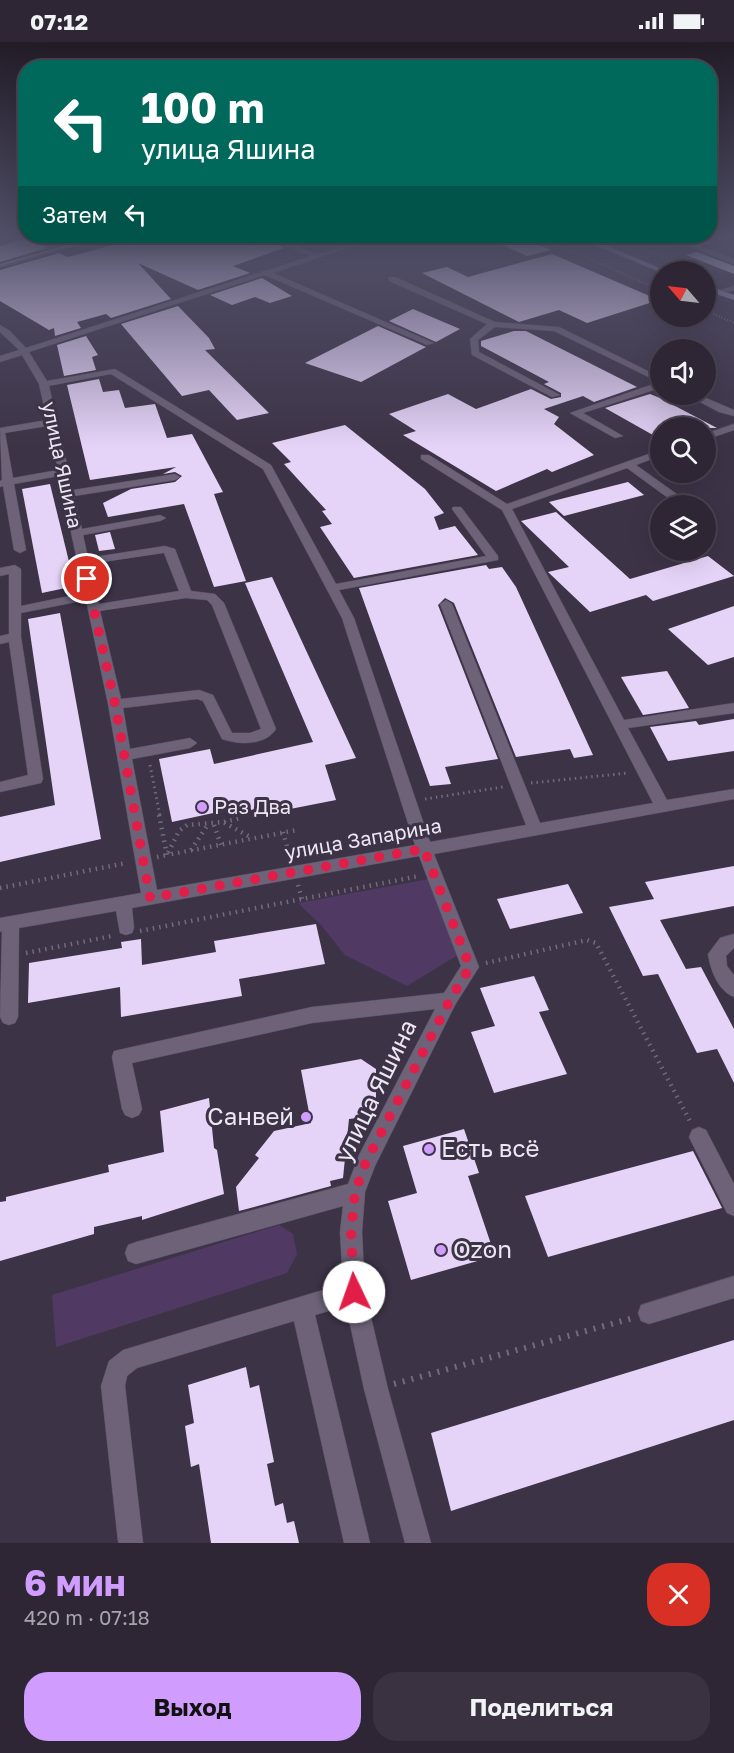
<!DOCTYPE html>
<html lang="ru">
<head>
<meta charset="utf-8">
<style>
  :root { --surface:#2e2635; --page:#3a3241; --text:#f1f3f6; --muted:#a7a5ad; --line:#494350; --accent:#d09dff }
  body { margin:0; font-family:"Golos Text",sans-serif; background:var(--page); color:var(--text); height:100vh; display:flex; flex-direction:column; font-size:22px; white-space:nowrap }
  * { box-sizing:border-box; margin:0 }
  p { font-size:20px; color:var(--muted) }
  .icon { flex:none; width:33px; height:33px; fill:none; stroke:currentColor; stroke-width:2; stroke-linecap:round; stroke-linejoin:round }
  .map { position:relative; height:1501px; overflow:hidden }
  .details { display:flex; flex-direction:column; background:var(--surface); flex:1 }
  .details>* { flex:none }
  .banner { position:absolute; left:18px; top:18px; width:699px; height:183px; border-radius:24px; box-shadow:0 6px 24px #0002,0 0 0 2px var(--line); background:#00695c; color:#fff; overflow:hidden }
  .needle { width:39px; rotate:298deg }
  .tools { position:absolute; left:650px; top:219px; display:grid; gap:12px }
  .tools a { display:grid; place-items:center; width:66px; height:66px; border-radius:50%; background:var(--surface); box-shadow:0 6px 24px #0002,0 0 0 2px var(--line); font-size:30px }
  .pin { position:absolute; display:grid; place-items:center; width:51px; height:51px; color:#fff; margin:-26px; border:3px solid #fff; border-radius:50%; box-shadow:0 2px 6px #0007 }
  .me { position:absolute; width:66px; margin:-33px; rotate:357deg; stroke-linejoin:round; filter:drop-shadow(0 0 4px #0008) }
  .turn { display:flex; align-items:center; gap:21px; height:126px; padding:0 24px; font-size:27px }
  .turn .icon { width:78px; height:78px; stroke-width:2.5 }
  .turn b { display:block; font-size:42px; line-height:51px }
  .then { display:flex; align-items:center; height:57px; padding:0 24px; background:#0003; gap:12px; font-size:22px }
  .round { display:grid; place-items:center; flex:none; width:63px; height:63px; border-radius:24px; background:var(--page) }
  .summary { display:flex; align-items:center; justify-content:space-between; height:102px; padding:0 24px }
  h1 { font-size:36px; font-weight:700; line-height:45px; color:var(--accent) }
  .action { display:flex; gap:12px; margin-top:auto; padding:12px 24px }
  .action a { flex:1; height:69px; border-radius:24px; background:var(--accent); color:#111; font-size:24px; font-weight:700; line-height:69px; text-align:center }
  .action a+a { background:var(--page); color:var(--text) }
  .status { display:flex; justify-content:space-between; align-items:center; height:42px; padding:0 30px; background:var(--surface); direction:ltr }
  .status svg { height:16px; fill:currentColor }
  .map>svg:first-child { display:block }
  .green { fill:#503a64 }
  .building { fill:#e6d4f8 }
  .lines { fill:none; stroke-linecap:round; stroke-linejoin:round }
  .minor-casing { stroke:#584f60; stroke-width:1 }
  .major-casing { stroke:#584f60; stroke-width:1 }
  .path-far3 { stroke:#736a7c; stroke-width:2; stroke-dasharray:1 2; stroke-linecap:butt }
  .path-far2 { stroke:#736a7c; stroke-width:3; stroke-dasharray:1.5 4; stroke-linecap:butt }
  .path-far1 { stroke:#736a7c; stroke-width:4.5; stroke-dasharray:1.5 5; stroke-linecap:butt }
  .path { stroke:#736a7c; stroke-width:6; stroke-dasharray:2 7; stroke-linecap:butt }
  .minor { fill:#6d6278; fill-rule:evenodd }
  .major { fill:#a58ac0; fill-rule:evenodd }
  .tram { stroke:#b3abba; stroke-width:1.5 }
  .route { stroke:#e11d48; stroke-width:10; stroke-dasharray:0 18 }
  .poi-dot { fill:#d09dff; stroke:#3d3347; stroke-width:2 }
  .labels { text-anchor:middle; stroke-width:6; stroke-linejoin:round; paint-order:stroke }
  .street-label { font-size:20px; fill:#ede6f3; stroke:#3d3347 }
  .poi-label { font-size:20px; fill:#ede6f3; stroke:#3d3347; text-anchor:start }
  .near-street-label { font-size:24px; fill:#ede6f3; stroke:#3d3347 }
  .near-poi-label { font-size:24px; fill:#ede6f3; stroke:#3d3347; text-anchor:start }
</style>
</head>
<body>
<div class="status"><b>07:12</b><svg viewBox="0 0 49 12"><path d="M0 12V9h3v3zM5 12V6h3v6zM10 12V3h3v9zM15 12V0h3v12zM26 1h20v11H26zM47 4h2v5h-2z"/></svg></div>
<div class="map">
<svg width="734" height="1501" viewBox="0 0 734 1501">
  <rect width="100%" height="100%" fill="#3d3347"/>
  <g class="green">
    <polygon points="429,837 458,913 407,944 345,913 321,883 298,861"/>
    <polygon points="279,1183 293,1192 297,1212 287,1231 56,1305 52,1253"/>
  </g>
  <g class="building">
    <polygon points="142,195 261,195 284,206 233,224 250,231 198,248 138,221 171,257 111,276 106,272 77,280 81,286 55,294 54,286 49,288 0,259 0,228 59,211 68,215"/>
    <polygon points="485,195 521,195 551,208 527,214"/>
    <polygon points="27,196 48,206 0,220 0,204"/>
    <polygon points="697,210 734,224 734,232 686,213"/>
    <polygon points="552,212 659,258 587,281 559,268 519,280 422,231 447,225 468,235"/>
    <polygon points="262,236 292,254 270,261 255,255 232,263 210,253"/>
    <polygon points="178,264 209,296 215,307 205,308 269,371 237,378 209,348 182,354 121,282"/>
    <polygon points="413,267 460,287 436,300 389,279"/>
    <polygon points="378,284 426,305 361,340 305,321"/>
    <polygon points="514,289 526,289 637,345 594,360 583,354 544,367 559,375 554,382 594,413 552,430 547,427 496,449 403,393 416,389 389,372 448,352 476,367 531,347 551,357 561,355 561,351 544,342 549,340 481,304 481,299"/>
    <polygon points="86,294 98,313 92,315 96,328 64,334 57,303"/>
    <polygon points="99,337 103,350 119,348 125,366 155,362 167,396 192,392 223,450 214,452 246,539 214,545 184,462 108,475 103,461 131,447 175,440 182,434 175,430 163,432 176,425 90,438 67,343"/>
    <polygon points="650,352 660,356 717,386 660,386 660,397 605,366"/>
    <polygon points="345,383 425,447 444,471 434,475 439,488 455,484 478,513 354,536 320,485 332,482 322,469 326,468 284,422 291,420 272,401"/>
    <polygon points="628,440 644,453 564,474 549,460"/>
    <polygon points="50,442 75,544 42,551 22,447"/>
    <polygon points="556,470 630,537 708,514 734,534 653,559 646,553 590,570 548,530 569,525 521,479"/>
    <polygon points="110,490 115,507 99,509 95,493"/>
    <polygon points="486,523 489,527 502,525 516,545 593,713 574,716 570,707 516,715 454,561 445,556 438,563 498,717 445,725 451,742 430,744 359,546"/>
    <polygon points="272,535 356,716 325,723 336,758 285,768 283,762 251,768 250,763 172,780 159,717 210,707 214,722 313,700 245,541"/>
    <polygon points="734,564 734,615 708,623 668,587"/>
    <polygon points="60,571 101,797 0,820 0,775 55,763 28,577"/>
    <polygon points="667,629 689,666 643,673 621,635"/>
    <polygon points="734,677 734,709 668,719 650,685 696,679 699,683"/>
    <polygon points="734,824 734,864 660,878 686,927 701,925 734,987 734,1041 717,1007 697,1011 658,932 643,934 609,865 654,857 645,840"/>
    <polygon points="568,842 583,871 510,887 497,857"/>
    <polygon points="316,882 325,922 239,937 242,954 121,975 120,945 28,961 29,921 122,906 121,900 141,897 142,923 216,910 214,899"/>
    <polygon points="534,934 549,968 539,970 567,1032 494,1051 471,990 495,984 480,946"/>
    <polygon points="361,1017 376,1027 376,1068 364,1071 365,1075 349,1077 343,1136 330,1139 331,1144 239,1169 236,1145 259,1116 255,1113 274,1089 311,1081 301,1028"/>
    <polygon points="209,1056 214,1106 217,1108 224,1152 142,1178 142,1174 94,1185 94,1192 0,1219 0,1160 6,1159 6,1155 109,1130 108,1123 164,1110 160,1069"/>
    <polygon points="464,1087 479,1131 468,1134 495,1214 411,1238 388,1159 417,1151 403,1104"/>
    <polygon points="693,1109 722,1166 548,1215 525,1154"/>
    <polygon points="734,1298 734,1378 451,1469 431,1391"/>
    <polygon points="246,1325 250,1346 259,1343 274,1420 267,1422 275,1464 283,1461 287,1481 294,1479 299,1501 211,1501 199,1422 191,1425 185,1384 194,1381 188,1343"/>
  </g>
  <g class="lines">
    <defs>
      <g id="minor">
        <polygon points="5,195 16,195 0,201 0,197"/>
        <polygon points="96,195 107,195 0,226 0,222"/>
        <path d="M263 195C282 195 298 207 316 211 330 213 361 195 379 195L273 231 434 301 427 303 265 233 29 310 47 339 115 327 271 423 336 542 486 514 452 467 453 465H461L498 514V518L339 548 354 576 430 800 526 783 440 562 446 558 452 562 540 781 653 761 502 468 421 417V413H429L507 462 660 408V414L636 423 688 460V464H679L627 426 512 467 624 678 734 661V671L628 686 667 758 734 747V757L434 812 479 925 455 963 375 1124 365 1150 362 1190 365 1250 388 1347 431 1501H405L364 1347 346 1264 315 1273 370 1501H344L294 1279 137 1326 127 1334 125 1344 143 1501H119L118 1499 101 1344 109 1319 123 1308 343 1242 340 1190 343 1164 136 1222 128 1219 125 1211 128 1203 136 1200 348 1142 359 1113 435 967 312 981 132 1021 142 1067 139 1073 132 1076 125 1073 122 1067 112 1015 114 1009 312 965 444 951 461 924 419 814 132 866 134 886 132 891 126 893 120 891 116 869 19 886 18 975 15 981 9 983 3 981 0 975 2 889 0 890V876L141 851 108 662 86 558 21 571V595L43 737 41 741 0 750V740L28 733 9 600 0 602V594L9 592V532L0 534V526L15 523 21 527V564L84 551 59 434 14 442 26 508 20 511 14 508 3 444 0 445V439L2 438 0 386 47 378 39 342 22 313 0 320V314L19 308 0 290V283L10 289 26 306 311 214ZM111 332 263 427 342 576 415 803 157 848 132 717 190 706 197 701 190 696 130 707 123 666 197 657 203 659 222 697C239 703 265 704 276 687L224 561 215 552 191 549 175 507 165 504 88 516 83 493 160 479 166 476 160 473 82 487 74 454 175 438 180 435 175 432 73 448 49 344ZM48 384 58 428 13 436 5 391ZM164 511 179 549 99 562 90 522ZM186 556 207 558 212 563 261 687 250 691H232L213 653 199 648 121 657 100 569Z"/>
        <path d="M666 195C676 195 685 202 694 202 706 201 716 195 728 195L700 204 734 217V222Z"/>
        <polygon points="389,235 395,235 495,280 559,285 660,335 660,346 583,371 623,394 615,396 570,371 659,340 554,289 495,285 478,298 479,310 560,353 552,355 472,313 470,297 487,282 389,239"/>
        <polygon points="734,244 734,248 719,252 715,250"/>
        <polygon points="685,352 697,352 734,368 734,374 719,370"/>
        <polygon points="734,382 734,388 705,398 705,392"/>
        <path d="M734 892V906L726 914 727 924 734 933V955C718 949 710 927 708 912L720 896Z"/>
        <polygon points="699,1085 706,1088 734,1142 734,1174 727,1171 689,1095 692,1088"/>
        <polygon points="734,1234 734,1256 649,1282 641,1279 638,1271 641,1263"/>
      </g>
      <g id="major">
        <polygon points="576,195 586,195 669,230 660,230"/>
        <polygon points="705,243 734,253 734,258 705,248"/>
      </g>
    </defs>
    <use href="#minor" class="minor-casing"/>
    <use href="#major" class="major-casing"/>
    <g class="path-far3">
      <polyline points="540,195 660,248"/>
      <polyline points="638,205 702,230"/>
      <polyline points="705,268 734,281"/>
    </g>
    <g class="path-far2">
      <polyline points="150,723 160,774"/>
      <polyline points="531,741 628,731"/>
      <polyline points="425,757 503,745"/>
    </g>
    <g class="path-far1">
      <polyline points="159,773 167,813 297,788"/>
      <polyline points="224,780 241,776"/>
      <polyline points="214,783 221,803"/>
      <polyline points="283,790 290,815"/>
      <polyline points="191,808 207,784"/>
      <polyline points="157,815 167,813 179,789 187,783 223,780 252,796"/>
      <polyline points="298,843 302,857"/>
      <polyline points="0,846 126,821"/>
      <polyline points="140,889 419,834"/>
      <polyline points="26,911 112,894"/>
      <polyline points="486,921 587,898 596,901 691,1081"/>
    </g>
    <polyline class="path" points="394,1342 633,1276"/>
    <use href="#minor" class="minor"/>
    <use href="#major" class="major"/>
    <polyline class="tram" points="0,223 98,195"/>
  </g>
  <linearGradient id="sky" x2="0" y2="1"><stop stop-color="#221c27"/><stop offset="0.48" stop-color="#515069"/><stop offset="1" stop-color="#515069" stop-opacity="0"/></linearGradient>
  <rect width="734" height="405" fill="url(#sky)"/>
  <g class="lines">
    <polyline class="route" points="87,537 115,662 150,856 424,807 470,925 450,958 366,1120 355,1150 351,1190 354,1250"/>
  </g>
  <g class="poi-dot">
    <circle cx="202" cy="765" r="6"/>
    <circle cx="306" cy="1075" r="6"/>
    <circle cx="429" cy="1107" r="6"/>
    <circle cx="441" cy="1208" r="6"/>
  </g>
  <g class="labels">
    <g class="street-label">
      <text transform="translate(62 423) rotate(78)" y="7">улица Яшина</text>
      <text transform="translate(363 797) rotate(-10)" y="7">улица Запарина</text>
    </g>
    <g class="poi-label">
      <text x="214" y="772">Раз Два</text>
    </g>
    <g class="near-street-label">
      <text transform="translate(376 1049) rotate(-64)" y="8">улица Яшина</text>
    </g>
    <g class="near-poi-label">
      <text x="294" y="1083" text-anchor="end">Санвей</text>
      <text x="441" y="1115">Есть всё</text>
      <text x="453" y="1216">Ozon</text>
    </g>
  </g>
</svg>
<div class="tools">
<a><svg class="needle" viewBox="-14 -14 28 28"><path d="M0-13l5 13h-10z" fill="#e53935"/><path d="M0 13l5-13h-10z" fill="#a7a5ad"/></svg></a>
<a><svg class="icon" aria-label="sound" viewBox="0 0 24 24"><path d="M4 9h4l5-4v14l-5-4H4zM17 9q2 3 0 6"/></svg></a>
<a><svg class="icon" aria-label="search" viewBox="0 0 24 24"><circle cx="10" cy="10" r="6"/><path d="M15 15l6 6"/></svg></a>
<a><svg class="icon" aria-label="layers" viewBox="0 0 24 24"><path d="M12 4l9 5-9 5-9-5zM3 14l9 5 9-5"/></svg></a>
</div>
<div class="pin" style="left:87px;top:537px;background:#d93025"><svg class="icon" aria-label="arrive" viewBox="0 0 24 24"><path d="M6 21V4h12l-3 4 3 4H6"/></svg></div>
<svg class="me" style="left:354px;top:1250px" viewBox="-20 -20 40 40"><circle r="19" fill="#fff"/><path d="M0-13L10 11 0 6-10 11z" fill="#e11d48"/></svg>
<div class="banner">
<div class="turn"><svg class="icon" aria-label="left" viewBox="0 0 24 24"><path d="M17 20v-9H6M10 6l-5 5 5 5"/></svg><div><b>100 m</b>улица Яшина</div></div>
<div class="then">Затем<svg class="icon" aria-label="left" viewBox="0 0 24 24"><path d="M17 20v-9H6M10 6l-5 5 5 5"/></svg></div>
</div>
</div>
<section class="details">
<div class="summary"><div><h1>6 мин</h1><p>420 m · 07:18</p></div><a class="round" style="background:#d93025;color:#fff"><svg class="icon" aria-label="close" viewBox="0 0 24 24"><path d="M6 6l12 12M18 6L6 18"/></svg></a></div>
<div class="action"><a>Выход</a><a>Поделиться</a></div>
</section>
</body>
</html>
